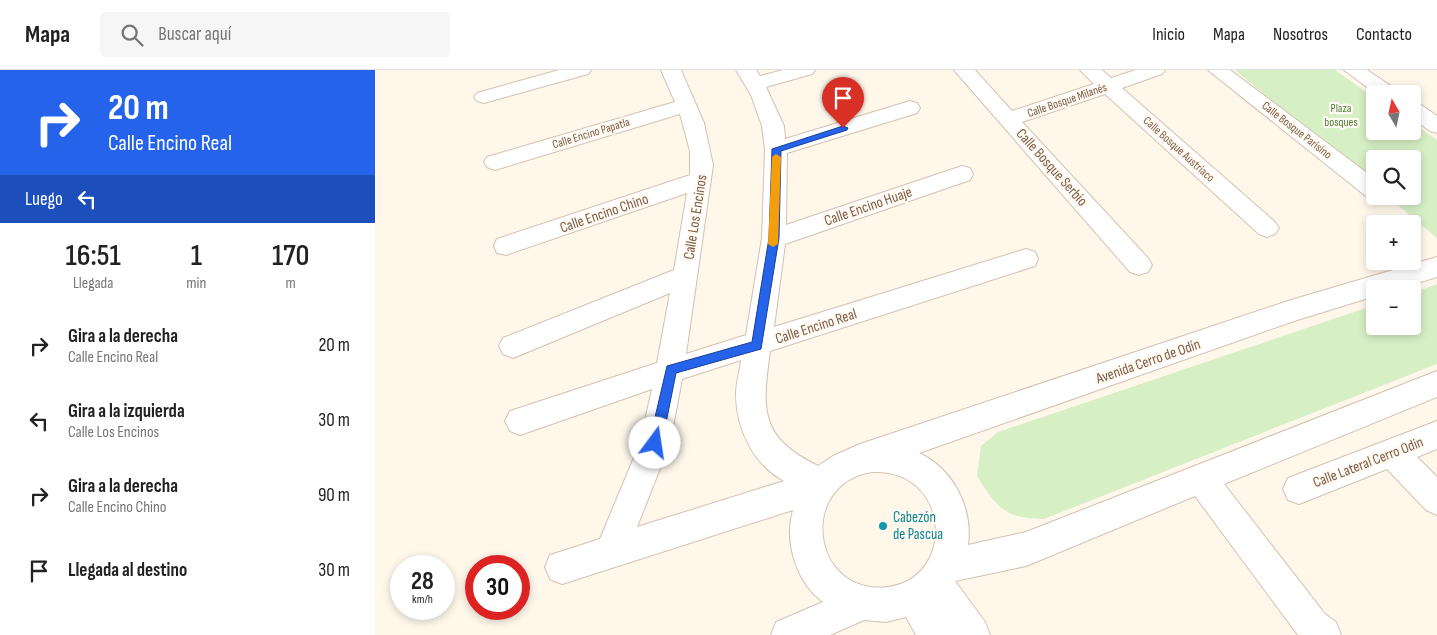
<!DOCTYPE html>
<html lang="es">
<head>
<meta charset="utf-8">
<style>
  :root { --surface:#fff; --page:#f6f6f6; --text:#222; --muted:#767676; --line:#e0e0e0 }
  body { margin:0; font-family:"Sofia Sans Condensed",sans-serif; background:var(--page); color:var(--text); height:100vh; display:flex; flex-direction:column; font-size:19px; white-space:nowrap }
  * { box-sizing:border-box; margin:0 }
  p { font-size:16px; color:var(--muted) }
  .icon { flex:none; width:28px; height:28px; fill:none; stroke:currentColor; stroke-width:2; stroke-linecap:round; stroke-linejoin:round }
  .map { position:relative; flex:1; overflow:hidden }
  .side { display:flex; flex-direction:column; background:var(--surface); width:375px }
  .side>* { flex:none }
  .top-card { background:#2563eb; color:#fff; overflow:hidden }
  .needle { width:32px; rotate:351deg }
  .fabs { position:absolute; left:991px; top:15px; display:grid; gap:10px }
  .fabs a { display:grid; place-items:center; width:55px; height:55px; border-radius:5px; background:var(--surface); box-shadow:0 2px 8px #0003; font-size:25px }
  .speed { position:absolute; left:15px; top:485px; display:flex; gap:10px; font-size:25px; font-weight:700; text-align:center }
  .speed>* { display:grid; place-content:center; width:65px; height:65px; border-radius:50%; background:var(--surface); box-shadow:0 2px 8px #0003; line-height:1 }
  .speed small { font-size:12px; font-weight:400 }
  .speed .limit { border:8px solid #d22; background:#fff; color:#111 }
  .pin { position:absolute; display:grid; place-items:center; width:42px; height:42px; color:#fff; margin:-51px -21px; border-radius:50% 50% 50% 0; rotate:-45deg; box-shadow:0 0 5px #0007 }
  .pin .icon { rotate:45deg }
  .me { position:absolute; width:55px; margin:-28px; rotate:14deg; stroke-linejoin:round; filter:drop-shadow(0 0 4px #0008) }
  .turn { display:flex; align-items:center; gap:18px; height:105px; padding:0 25px; font-size:22px }
  .turn .icon { width:65px; height:65px; stroke-width:2.5 }
  .turn b { display:block; font-size:35px; line-height:42px }
  .then { display:flex; align-items:center; height:48px; padding:0 25px; background:#0003; gap:10px; font-size:19px }
  .eta { display:flex; justify-content:space-evenly; align-items:center; height:85px; text-align:center }
  .eta b { font-size:30px; font-weight:600; line-height:35px }
  ul { padding:0; list-style:none }
  li { display:flex; align-items:center; gap:15px; height:75px; padding:0 25px }
  li div { flex:1 }
  li b { display:block; font-size:19px }
  li em { font-style:normal }
  header { display:flex; align-items:center; gap:30px; box-sizing:border-box; height:70px; padding:0 25px; background:var(--surface); border-bottom:1px solid var(--line) }
  header strong { font-size:24px }
  nav { display:flex; gap:28px; margin-inline-start:auto; font-size:18px }
  .search { width:350px; height:45px; background:var(--page); display:flex; align-items:center; gap:12px; box-sizing:border-box; padding:0 18px; border-radius:5px; color:var(--muted); font-size:19px }
  main { display:flex; flex:1; min-height:0 }
  .map>svg:first-child { display:block }
  .green { fill:#d6efc5 }
  .lines { fill:none; stroke-linecap:round; stroke-linejoin:round }
  .minor-casing { stroke:#d5c0b0; stroke-width:2 }
  .minor { fill:#fff; fill-rule:evenodd }
  .route { fill:#2563eb; stroke:#184099 }
  .slow { fill:#f59e0b }
  .culture-dot { fill:#0f9aa8; stroke:#fffaf2; stroke-width:2 }
  .labels { text-anchor:middle; stroke-width:4.5; stroke-linejoin:round; paint-order:stroke }
  .far-street-label { font-size:12px; fill:#7d5c49; stroke:#fffaf2 }
  .far-park-label { font-size:12px; fill:#4f7e3c; stroke:#fffaf2 }
  .street-label { font-size:15px; fill:#7d5c49; stroke:#fffaf2 }
  .culture-label { font-size:15px; fill:#0d838f; stroke:#fffaf2; text-anchor:start }
</style>
</head>
<body>
<header>
<strong>Mapa</strong>
<div class="search"><svg class="icon" aria-label="search" viewBox="0 0 24 24"><circle cx="10" cy="10" r="6"/><path d="M15 15l6 6"/></svg>Buscar aquí</div>
<nav><a>Inicio</a><a>Mapa</a><a>Nosotros</a><a>Contacto</a></nav>
</header>
<main>
<section class="side">
<div class="top-card">
<div class="turn"><svg class="icon" aria-label="right" viewBox="0 0 24 24"><path d="M7 20v-9h11M14 6l5 5-5 5"/></svg><div><b>20 m</b>Calle Encino Real</div></div>
<div class="then">Luego<svg class="icon" aria-label="left" viewBox="0 0 24 24"><path d="M17 20v-9H6M10 6l-5 5 5 5"/></svg></div>
</div>
<div class="eta">
<div><b>16:51</b><p>Llegada</p></div>
<div><b>1</b><p>min</p></div>
<div><b>170</b><p>m</p></div>
</div>
<ul>
<li><svg class="icon" aria-label="right" viewBox="0 0 24 24"><path d="M7 20v-9h11M14 6l5 5-5 5"/></svg><div><b>Gira a la derecha</b><p>Calle Encino Real</p></div><em>20 m</em></li>
<li><svg class="icon" aria-label="left" viewBox="0 0 24 24"><path d="M17 20v-9H6M10 6l-5 5 5 5"/></svg><div><b>Gira a la izquierda</b><p>Calle Los Encinos</p></div><em>30 m</em></li>
<li><svg class="icon" aria-label="right" viewBox="0 0 24 24"><path d="M7 20v-9h11M14 6l5 5-5 5"/></svg><div><b>Gira a la derecha</b><p>Calle Encino Chino</p></div><em>90 m</em></li>
<li><svg class="icon" aria-label="arrive" viewBox="0 0 24 24"><path d="M6 21V4h12l-3 4 3 4H6"/></svg><div><b>Llegada al destino</b></div><em>30 m</em></li>
</ul>
</section>
<div class="map">
<svg width="1062" height="565" viewBox="0 0 1062 565">
  <rect width="100%" height="100%" fill="#fef7ea"/>
  <g class="green">
    <polygon points="860,0 960,0 1000,28 1000,61 1038,61 1038,53 1062,70 1062,168 1012,126 1038,126 1038,89 1000,89 1000,117"/>
    <path d="M1062 214V294L669 449C629 448 623 439 602 406L606 376 623 362 1000 235V256H1038V223Z"/>
  </g>
  <g class="lines">
    <defs>
      <g id="minor">
        <polygon points="184,0 216,0 213,4 109,33 102,31 99,27 102,23"/>
        <path d="M286 0H306L329 53 338 95 311 284 371 265 387 168 390 79 387 56 376 25 361 0H381L385 6 408 0H440L437 4 391 17 409 56 410 69 535 31 542 33 545 38 542 43 412 83 411 155 587 96 595 98 598 104 595 110 410 174 399 257 651 179 660 182 663 189 660 196 395 281C387 340 384 367 443 396L458 386 485 374 916 230 1062 187V207L1023 219H1000V226L919 251 544 383C578 399 598 437 593 475L651 462 1062 301V327L849 414 950 544 961 552 966 565H923L820 426 651 496 580 511 610 552 615 565H541L531 547 511 552 489 550 455 565H396L401 552 448 532C421 512 409 472 418 440L187 514 175 509 170 497 175 485 225 469 265 373 277 319 145 365 135 361 130 351 135 341 282 293 295 223 138 288 128 284 124 276 128 268 299 200 312 123 131 185 122 183 119 176 122 169 315 105V81L305 44 120 100 112 97 109 92 112 87 300 32ZM366 290C365 301 361 313 361 324 361 359 379 395 409 411L262 457 295 373 307 309ZM497 402C576 398 582 508 513 517 436 526 422 414 497 402Z"/>
        <polygon points="579,0 600,0 637,41 719,14 705,0 727,0 736,8 761,0 790,0 787,4 747,18 900,152 904,158 900,164 892,167 884,164 730,24 647,52 773,188 777,195 773,202 764,205 755,202"/>
        <polygon points="833,0 855,0 1000,109 1000,126 1008,127 1000,129 992,127"/>
        <polygon points="969,0 992,0 1022,20 1025,24 1001,24"/>
        <polygon points="1038,32 1045,34 1062,46 1062,63 1055,61 1038,49"/>
        <polygon points="1062,351 1062,379 1042,387 1062,407 1062,445 1051,440 1012,399 924,434 913,430 908,419 913,408"/>
      </g>
    </defs>
    <use href="#minor" class="minor-casing"/>
    <use href="#minor" class="minor"/>
  </g>
  <polygon class="route" points="468,56 473,58 472,60 406,81 404,168 386,279 301,303 287,373 285,377 280,379 276,377 274,373 292,296 377,272 394,168 397,79"/>
  <polygon class="slow" points="401,84 406,87 403,174 398,177 393,174 397,87"/>
  <circle class="culture-dot" cx="508" cy="456" r="5"/>
  <g class="labels">
    <g class="far-street-label">
      <text transform="translate(692 30) rotate(-19)" y="4">Calle Bosque Milanés</text>
      <text transform="translate(922 60) rotate(38)" y="4">Calle Bosque Parisino</text>
      <text transform="translate(216 63) rotate(-17)" y="4">Calle Encino Papatla</text>
      <text transform="translate(804 79) rotate(42)" y="4">Calle Bosque Austriaco</text>
    </g>
    <g class="far-park-label">
      <text x="966" y="42">Plaza<tspan x="966" dy="14">bosques</tspan></text>
    </g>
    <g class="street-label">
      <text transform="translate(677 97) rotate(48)" y="5">Calle Bosque Serbio</text>
      <text transform="translate(493 136) rotate(-19)" y="5">Calle Encino Huaje</text>
      <text transform="translate(229 143) rotate(-19)" y="5">Calle Encino Chino</text>
      <text transform="translate(320 147) rotate(-81)" y="5">Calle Los Encinos</text>
      <text transform="translate(441 256) rotate(-18)" y="5">Calle Encino Real</text>
      <text transform="translate(773 291) rotate(-19)" y="5">Avenida Cerro de Odín</text>
      <text transform="translate(993 392) rotate(-21)" y="5">Calle Lateral Cerro Odin</text>
    </g>
    <g class="culture-label">
      <text x="518" y="452">Cabezón<tspan x="518" dy="17">de Pascua</tspan></text>
    </g>
  </g>
</svg>
<div class="fabs">
<a><svg class="needle" viewBox="-14 -14 28 28"><path d="M0-13l5 13h-10z" fill="#e53935"/><path d="M0 13l5-13h-10z" fill="#767676"/></svg></a>
<a><svg class="icon" aria-label="search" viewBox="0 0 24 24"><circle cx="10" cy="10" r="6"/><path d="M15 15l6 6"/></svg></a>
<a>+</a>
<a>−</a>
</div>
<div class="speed"><div>28<small>km/h</small></div><div class="limit">30</div></div>
<div class="pin" style="left:468px;top:58px;background:#d93025"><svg class="icon" aria-label="arrive" viewBox="0 0 24 24"><path d="M6 21V4h12l-3 4 3 4H6"/></svg></div>
<svg class="me" style="left:280px;top:373px" viewBox="-20 -20 40 40"><circle r="19" fill="#fff"/><path d="M0-13L10 11 0 6-10 11z" fill="#2563eb"/></svg>
</div>
</main>
</body>
</html>
